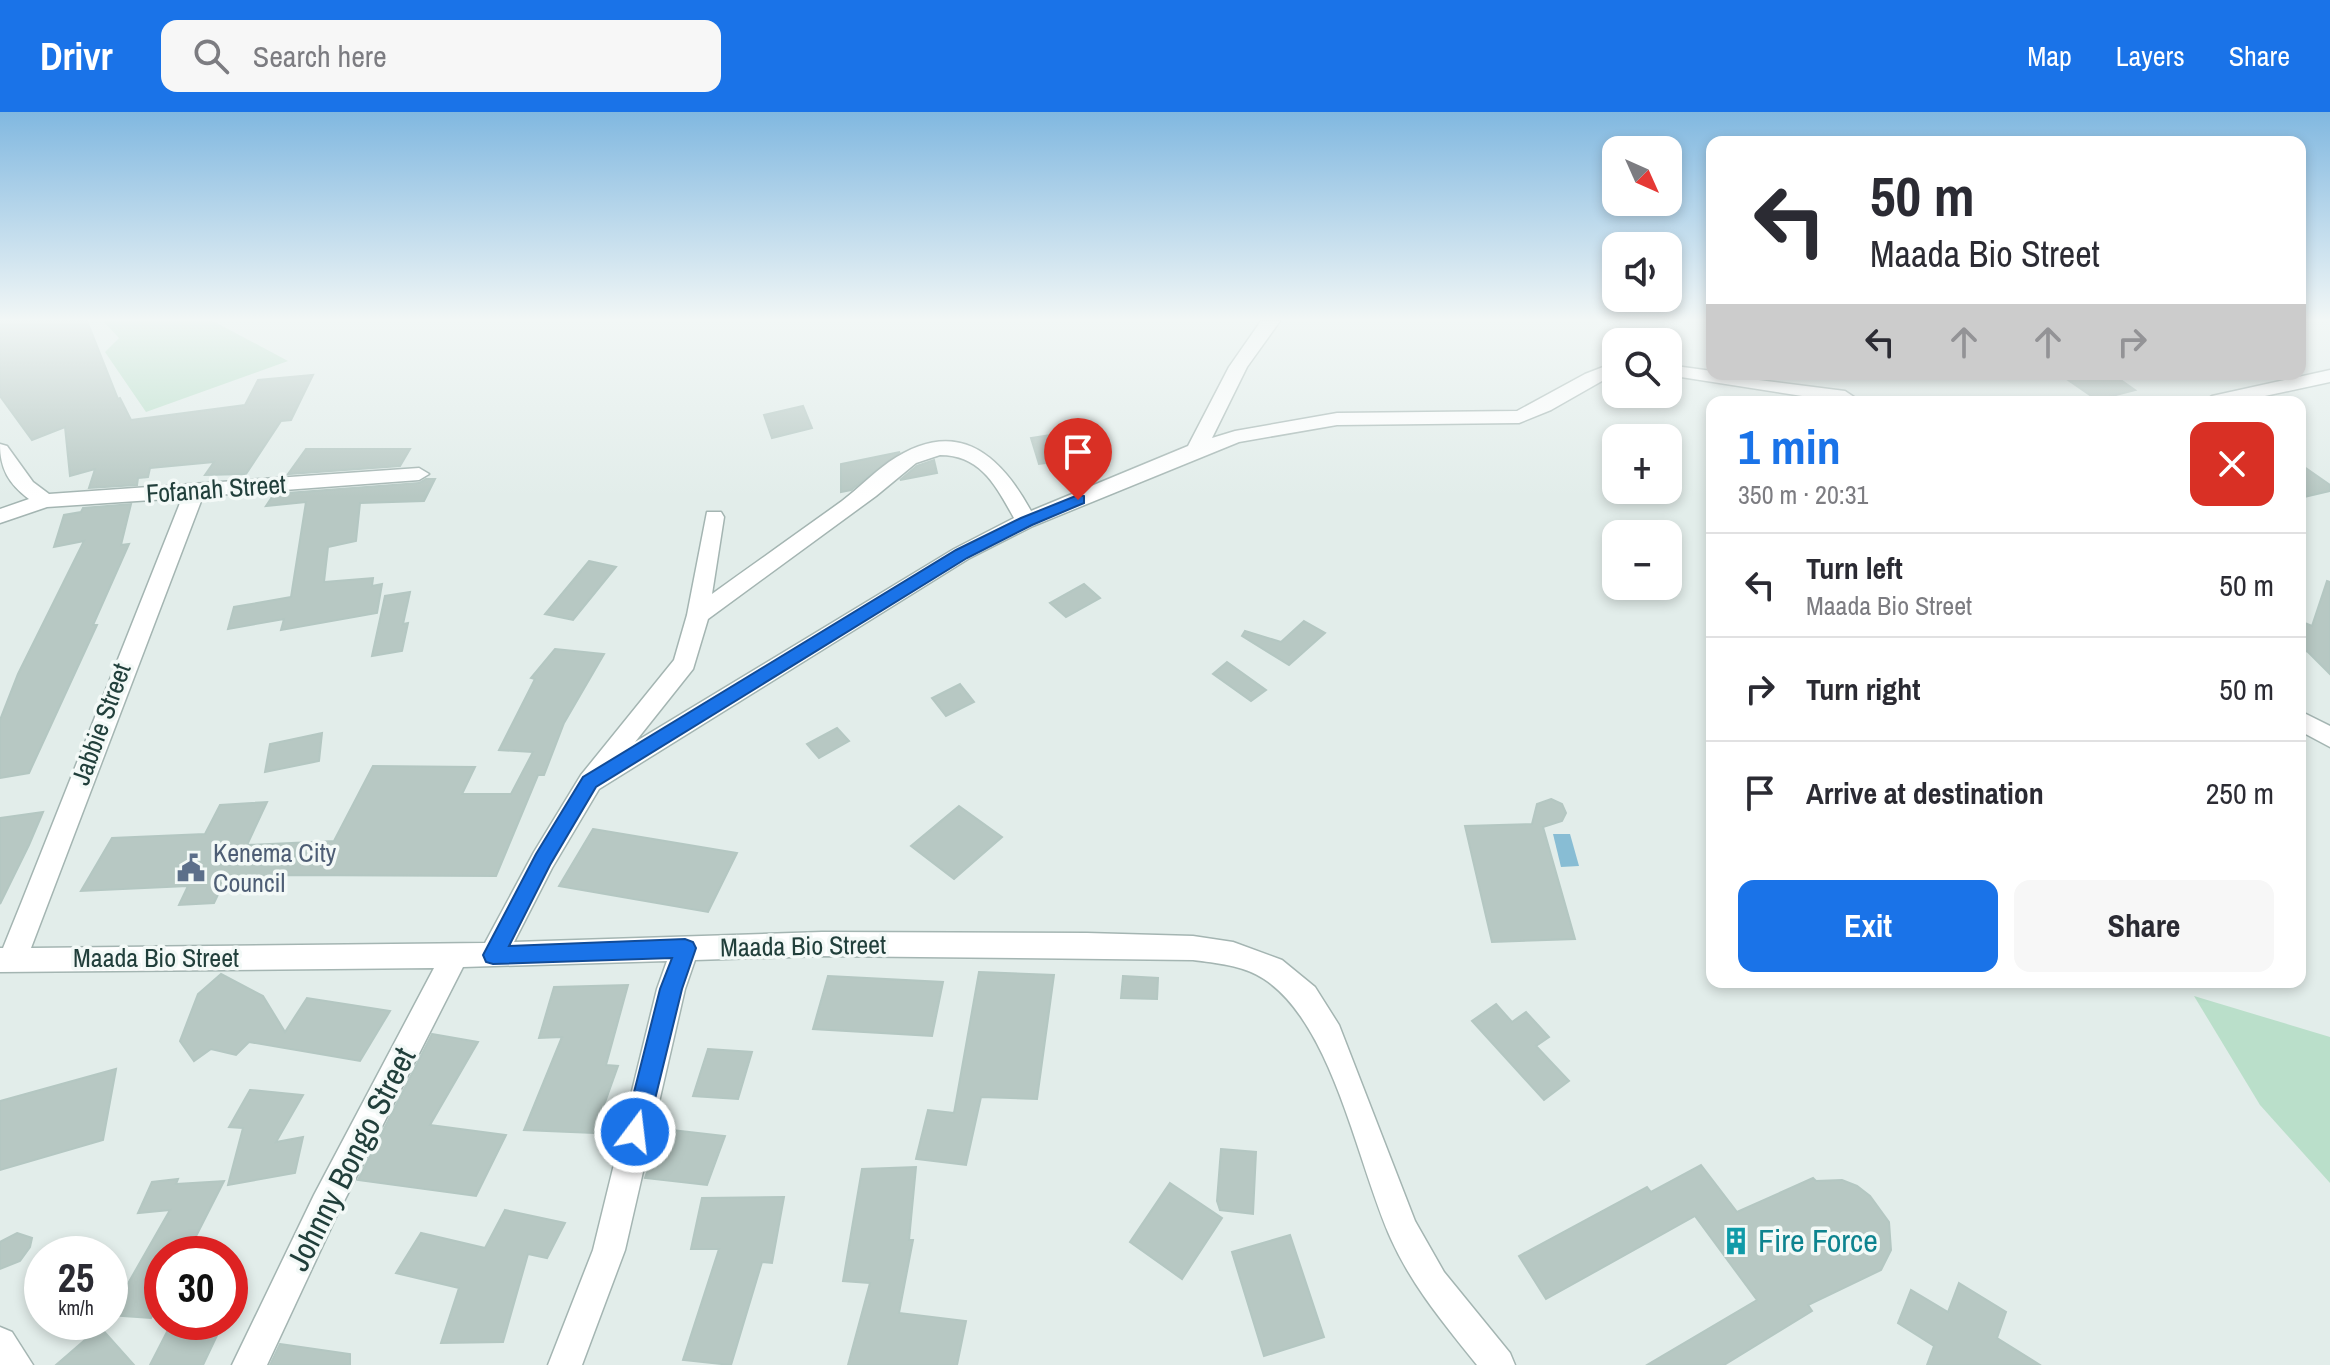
<!DOCTYPE html>
<html lang="en">
<head>
<meta charset="utf-8">
<style>
  :root { --surface:#fff; --page:#f7f7f7; --text:#2b2b33; --muted:#7c7c81; --line:#e1e1e2; --accent:#1a73e8 }
  body { margin:0; font-family:"Archivo Narrow",sans-serif; background:var(--page); color:var(--text); height:100vh; display:flex; flex-direction:column; font-size:30px; white-space:nowrap }
  * { box-sizing:border-box; margin:0 }
  p { font-size:26px; color:var(--muted) }
  .icon { flex:none; width:44px; height:44px; fill:none; stroke:currentColor; stroke-width:2; stroke-linecap:round; stroke-linejoin:round }
  .map { position:relative; flex:1; overflow:hidden }
  .side { position:absolute; left:1706px; top:284px; width:600px; height:592px; display:flex; flex-direction:column; background:var(--surface); border-radius:16px; box-shadow:0 4px 12px #0003 }
  .side>* { flex:none }
  .guide { position:absolute; left:1706px; top:24px; width:600px; height:244px; border-radius:16px; box-shadow:0 4px 12px #0003; background:#fff; color:var(--text); overflow:hidden }
  .needle { width:52px; rotate:135deg }
  .controls { position:absolute; left:1602px; top:24px; display:grid; gap:16px }
  .controls a { display:grid; place-items:center; width:80px; height:80px; border-radius:16px; background:var(--surface); box-shadow:0 4px 12px #0003; font-size:40px }
  .speed { position:absolute; left:24px; top:1124px; display:flex; gap:16px; font-size:40px; font-weight:700; text-align:center }
  .speed>* { display:grid; place-content:center; width:104px; height:104px; border-radius:50%; background:var(--surface); box-shadow:0 4px 12px #0003; line-height:1 }
  .speed small { font-size:20px; font-weight:400 }
  .speed .limit { border:12px solid #d22; background:#fff; color:#111 }
  .pin { position:absolute; display:grid; place-items:center; width:68px; height:68px; color:#fff; margin:-82px -34px; border-radius:50% 50% 50% 0; rotate:-45deg; box-shadow:0 0 8px #0007 }
  .pin .icon { rotate:45deg }
  .me { position:absolute; width:88px; margin:-44px; rotate:15deg; stroke-linejoin:round; filter:drop-shadow(0 0 6px #0008) }
  .turn { display:flex; align-items:center; gap:28px; height:168px; padding:0 32px; font-size:36px }
  .turn .icon { width:104px; height:104px; stroke-width:2.5 }
  .turn b { display:block; font-size:56px; line-height:68px }
  .lanes { display:flex; align-items:center; height:76px; padding:0 32px; background:#0003; justify-content:center; gap:40px; direction:ltr }
  .lanes .off { opacity:.35 }
  .round { display:grid; place-items:center; flex:none; width:84px; height:84px; border-radius:16px; background:var(--page) }
  .head { display:flex; align-items:center; justify-content:space-between; height:136px; padding:0 32px }
  h1 { font-size:48px; font-weight:700; line-height:60px; color:var(--accent) }
  .action { display:flex; gap:16px; margin-top:auto; padding:16px 32px }
  .action a { flex:1; height:92px; border-radius:16px; background:var(--accent); color:#fff; font-size:32px; font-weight:700; line-height:92px; text-align:center }
  .action a+a { background:var(--page); color:var(--text) }
  ul { padding:0; list-style:none }
  li { display:flex; align-items:center; gap:24px; height:104px; padding:0 32px; border-top:2px solid var(--line) }
  li div { flex:1 }
  li b { display:block; font-size:30px }
  li em { font-style:normal }
  header { display:flex; align-items:center; gap:48px; box-sizing:border-box; height:112px; padding:0 40px; background:var(--accent); color:#fff }
  header strong { font-size:38px }
  nav { display:flex; gap:44px; margin-inline-start:auto; font-size:28px }
  .search { width:560px; height:72px; background:var(--page); display:flex; align-items:center; gap:20px; box-sizing:border-box; padding:0 28px; border-radius:16px; color:var(--muted); font-size:30px }
  .map>svg:first-child { display:block }
  .green { fill:#badfca }
  .water { fill:#88bdd4 }
  .building { fill:#b7c8c3; stroke:#b4c7c2; stroke-width:2 }
  .lines { fill:none; stroke-linecap:round; stroke-linejoin:round }
  .minor-casing { stroke:#a4b5b2; stroke-width:3 }
  .minor { fill:#fff; fill-rule:evenodd }
  .route { fill:#1a73e8; stroke:#114b97; stroke-width:2 }
  .labels { text-anchor:middle; stroke-width:7; stroke-linejoin:round; paint-order:stroke }
  .street-label { font-size:26px; fill:#213f3b; stroke:#f3f9f7 }
  .service-label { font-size:26px; fill:#4e5e75; stroke:#f3f9f7; text-anchor:start }
  .near-street-label { font-size:32px; fill:#213f3b; stroke:#f3f9f7 }
  .near-culture-label { font-size:32px; fill:#0d838f; stroke:#f3f9f7; text-anchor:start }
</style>
</head>
<body>
<header>
<strong>Drivr</strong>
<div class="search"><svg class="icon" aria-label="search" viewBox="0 0 24 24"><circle cx="10" cy="10" r="6"/><path d="M15 15l6 6"/></svg>Search here</div>
<nav><a>Map</a><a>Layers</a><a>Share</a></nav>
</header>
<div class="map">
<svg width="2330" height="1253" viewBox="0 0 2330 1253">
  <rect width="100%" height="100%" fill="#e2edea"/>
  <g class="green">
    <polygon points="103,209 213,209 288,249 146,300 105,240 119,226"/>
    <polygon points="2194,884 2330,925 2330,1071 2260,993"/>
  </g>
  <polygon class="water" points="1553,722 1570,722 1579,754 1561,755"/>
  <g class="building">
    <polygon points="0,209 87,209 118,287 120,286 131,308 245,293 258,268 313,263 291,308 281,309 246,362 205,363 214,350 150,356 148,365 138,366 137,373 89,376 95,357 70,364 65,315 32,328 0,284"/>
    <polygon points="2091,262 2112,262 2135,278 2097,288 2068,268"/>
    <polygon points="803,294 812,316 772,326 764,303"/>
    <polygon points="1069,320 1077,347 1039,352 1031,326"/>
    <polygon points="306,337 410,337 400,354 288,362"/>
    <polygon points="900,340 851,378 841,380 841,352"/>
    <polygon points="934,348 937,361 900,368 917,354"/>
    <polygon points="2300,352 2330,373 2330,379 2300,386"/>
    <polygon points="426,367 435,367 424,389 360,391 356,429 328,435 324,470 373,466 372,474 382,472 377,501 281,518 284,507 228,517 234,495 291,485 306,390 266,394 274,382 419,371"/>
    <polygon points="131,392 121,433 129,432 93,513 97,513 29,661 0,666 0,608 18,562 84,429 54,435 64,403 81,400 83,396"/>
    <polygon points="589,449 616,455 573,508 545,502"/>
    <polygon points="2327,469 2330,470 2330,562 2307,539 2300,542 2300,509 2312,514"/>
    <polygon points="1084,472 1100,486 1066,505 1050,491"/>
    <polygon points="410,480 403,512 408,511 402,539 372,544 385,484"/>
    <polygon points="1304,509 1325,521 1289,553 1242,524 1245,519 1281,530"/>
    <polygon points="555,537 604,542 564,611 544,663 538,663 496,764 284,763 282,769 223,772 214,791 179,793 188,774 81,779 112,726 205,722 220,693 267,690 247,733 334,729 373,654 475,655 462,682 511,682 533,640 499,638 535,567 531,566"/>
    <polygon points="1227,550 1266,578 1251,589 1213,562"/>
    <polygon points="960,572 974,590 946,604 932,586"/>
    <polygon points="837,616 849,629 819,646 807,632"/>
    <polygon points="322,621 319,649 265,660 270,632"/>
    <polygon points="1551,687 1562,692 1566,701 1562,709 1543,715 1575,827 1492,830 1465,714 1532,712 1537,692"/>
    <polygon points="959,694 1002,725 954,767 911,734"/>
    <polygon points="43,700 29,733 0,792 0,706"/>
    <polygon points="593,717 737,741 708,800 559,774"/>
    <polygon points="979,860 1054,863 1037,987 981,985 966,1053 916,1047 928,998 954,1001"/>
    <polygon points="221,862 263,884 285,920 307,886 390,899 360,949 249,930 236,943 211,937 194,949 180,929 198,882"/>
    <polygon points="828,864 943,870 932,924 813,917"/>
    <polygon points="1123,864 1158,866 1157,887 1121,886"/>
    <polygon points="628,873 606,953 618,954 594,1021 524,1018 562,925 539,926 554,875"/>
    <polygon points="1496,892 1512,910 1526,900 1549,925 1536,934 1569,969 1544,988 1472,909"/>
    <polygon points="432,922 478,930 430,1013 506,1023 476,1084 358,1068"/>
    <polygon points="708,937 752,940 738,987 693,984"/>
    <polygon points="116,957 103,1028 0,1058 0,989"/>
    <polygon points="250,978 303,983 276,1030 303,1025 295,1061 228,1073 243,1016 229,1015"/>
    <polygon points="663,1017 725,1024 707,1073 645,1066"/>
    <polygon points="1221,1037 1256,1040 1253,1102 1220,1098 1217,1089"/>
    <polygon points="1701,1053 1737,1100 1813,1066 1816,1069 1842,1068 1857,1074 1870,1084 1889,1110 1891,1138 1881,1158 1808,1193 1812,1199 1724,1253 1647,1253 1757,1188 1695,1104 1546,1187 1519,1144 1647,1075 1651,1080"/>
    <polygon points="916,1055 909,1128 913,1128 899,1201 966,1209 957,1253 848,1253 870,1171 843,1169 862,1057"/>
    <polygon points="178,1067 176,1072 224,1069 187,1142 162,1142 162,1187 151,1206 110,1203 170,1098 138,1101 152,1070"/>
    <polygon points="1170,1071 1222,1106 1182,1167 1130,1130"/>
    <polygon points="784,1085 772,1151 762,1150 731,1253 683,1248 719,1137 691,1137 702,1086"/>
    <polygon points="505,1098 565,1111 547,1146 528,1142 503,1230 441,1231 459,1176 396,1161 421,1121 485,1136"/>
    <polygon points="17,1121 32,1126 30,1135 20,1149 0,1157 0,1130"/>
    <polygon points="1290,1123 1324,1225 1264,1244 1232,1140"/>
    <polygon points="1959,1171 2006,1200 1997,1226 2040,1253 1927,1253 1934,1234 1898,1211 1911,1178 1948,1200"/>
    <polygon points="170,1214 221,1215 203,1253 150,1253"/>
    <polygon points="100,1215 134,1253 56,1253"/>
    <polygon points="280,1232 350,1242 350,1253 270,1253"/>
  </g>
  <g class="lines">
    <defs>
      <g id="minor">
        <path d="M1261 209H1280L1247 255 1212 326 1235 319 1337 301 1517 299 1585 262 1616 250V261L1551 298 1519 311 1337 313 1239 330 1033 414 968 447 599 677 552 756 514 830 822 820 1087 821 1193 824 1233 830 1282 848 1315 875 1339 913 1415 1109 1444 1160 1510 1241 1515 1253H1477C1445 1213 1412 1174 1391 1127 1357 1051 1333 912 1264 867 1243 853 1216 851 1193 848L822 844 695 848 685 877 625 1138 582 1253H548L593 1138 657 877 667 849 463 855 336 1105 267 1253H232L314 1083 434 856 0 860V836H3L22 789 182 386 47 395 0 411V397L29 387C9 372 0 357 0 332L7 334 33 370 49 382 419 356 429 362 419 368 203 384 31 836 485 831 534 740 581 663 674 548 687 503 707 400H721L724 405 712 482C755 451 799 420 842 389 858 377 872 362 889 350 955 305 998 339 1031 399L1188 334 1229 255ZM940 343C981 343 996 374 1014 406L954 437 635 630 693 557 708 507 876 384 916 351Z"/>
        <polygon points="1668,253 1712,259 1712,262 1845,279 1854,285 1852,289 1841,290 1668,263"/>
        <polygon points="2330,258 2330,270 2237,290 2203,290 2212,284"/>
        <polygon points="2300,599 2330,614 2330,635 2300,619"/>
        <polygon points="0,1215 12,1220 33,1253 0,1253"/>
      </g>
    </defs>
    <use href="#minor" class="minor-casing"/>
    <use href="#minor" class="minor"/>
  </g>
  <linearGradient id="sky" x2="0" y2="1"><stop stop-color="#81b8e0"/><stop offset="0.54" stop-color="#f2f7f6"/><stop offset="1" stop-color="#f2f7f6" stop-opacity="0"/></linearGradient>
  <rect width="2330" height="385" fill="url(#sky)"/>
  <polygon class="route" points="1078,383 1084,384 1084,391 1032,413 967,446 596,675 550,753 509,834 685,827 693,830 696,836 682,877 647,1020 643,1028 635,1031 627,1028 624,1020 660,877 672,846 493,852 486,850 483,843 536,742 583,665 956,438 1021,406"/>
  <defs>
    <symbol id="civic-bare" viewBox="-9 -9 18 18"><path d="M-.6-6.5H3V-4.5H.6V-3L4-1V1h2V6H-6V1h2V-1L-.6-3ZM-1.2 2.5V6h2.4V2.5Z" fill="#5c6f8a" stroke="#f3f9f7" stroke-width="2.5" paint-order="stroke"/></symbol>
    <symbol id="building-bare" viewBox="-9 -9 18 18"><path d="M-4-6H4V6H1V3H-1V6H-4ZM-2.5-4.3h1.7v1.8h-1.7ZM.8-4.3h1.7v1.8H.8ZM-2.5-1h1.7V.8h-1.7ZM.8-1h1.7V.8H.8Z" fill="#0f9aa8" stroke="#f3f9f7" stroke-width="2.5" paint-order="stroke"/></symbol>
  </defs>
  <g fill-rule="evenodd">
    <use href="#civic-bare" x="171" y="736" width="40" height="40"/>
    <use href="#building-bare" x="1716" y="1109" width="40" height="40"/>
  </g>
  <g class="labels">
    <g class="street-label">
      <text transform="translate(216 377) rotate(-4)" y="9">Fofanah Street</text>
      <text transform="translate(101 612) rotate(-70)" y="9">Jabbie Street</text>
      <text transform="translate(803 834) rotate(-1)" y="9">Maada Bio Street</text>
      <text x="156" y="855">Maada Bio Street</text>
    </g>
    <g class="service-label">
      <text x="213" y="750">Kenema City<tspan x="213" dy="30">Council</tspan></text>
    </g>
    <g class="near-street-label">
      <text transform="translate(351 1047) rotate(-63)" y="11">Johnny Bongo Street</text>
    </g>
    <g class="near-culture-label">
      <text x="1758" y="1140">Fire Force</text>
    </g>
  </g>
</svg>
<div class="controls">
<a><svg class="needle" viewBox="-14 -14 28 28"><path d="M0-13l5 13h-10z" fill="#e53935"/><path d="M0 13l5-13h-10z" fill="#7c7c81"/></svg></a>
<a><svg class="icon" aria-label="sound" viewBox="0 0 24 24"><path d="M4 9h4l5-4v14l-5-4H4zM17 9q2 3 0 6"/></svg></a>
<a><svg class="icon" aria-label="search" viewBox="0 0 24 24"><circle cx="10" cy="10" r="6"/><path d="M15 15l6 6"/></svg></a>
<a>+</a>
<a>−</a>
</div>
<div class="speed"><div>25<small>km/h</small></div><div class="limit">30</div></div>
<div class="pin" style="left:1078px;top:388px;background:#d93025"><svg class="icon" aria-label="arrive" viewBox="0 0 24 24"><path d="M6 21V4h12l-3 4 3 4H6"/></svg></div>
<svg class="me" style="left:635px;top:1020px" viewBox="-20 -20 40 40"><circle r="17" fill="#1a73e8" stroke="#fff" stroke-width="3"/><path d="M0-11L8 9 0 5-8 9z" fill="#fff"/></svg>
<div class="guide">
<div class="turn"><svg class="icon" aria-label="left" viewBox="0 0 24 24"><path d="M17 20v-9H6M10 6l-5 5 5 5"/></svg><div><b>50 m</b>Maada Bio Street</div></div>
<div class="lanes"><svg class="icon" aria-label="left" viewBox="0 0 24 24"><path d="M17 20v-9H6M10 6l-5 5 5 5"/></svg><svg class="icon off" aria-label="ahead" viewBox="0 0 24 24"><path d="M12 20V5M6 11l6-6 6 6"/></svg><svg class="icon off" aria-label="ahead" viewBox="0 0 24 24"><path d="M12 20V5M6 11l6-6 6 6"/></svg><svg class="icon off" aria-label="right" viewBox="0 0 24 24"><path d="M7 20v-9h11M14 6l5 5-5 5"/></svg></div>
</div>
<section class="side">
<div class="head"><div><h1>1 min</h1><p>350 m · 20:31</p></div><a class="round" style="background:#d93025;color:#fff"><svg class="icon" aria-label="close" viewBox="0 0 24 24"><path d="M6 6l12 12M18 6L6 18"/></svg></a></div>
<ul>
<li><svg class="icon" aria-label="left" viewBox="0 0 24 24"><path d="M17 20v-9H6M10 6l-5 5 5 5"/></svg><div><b>Turn left</b><p>Maada Bio Street</p></div><em>50 m</em></li>
<li><svg class="icon" aria-label="right" viewBox="0 0 24 24"><path d="M7 20v-9h11M14 6l5 5-5 5"/></svg><div><b>Turn right</b></div><em>50 m</em></li>
<li><svg class="icon" aria-label="arrive" viewBox="0 0 24 24"><path d="M6 21V4h12l-3 4 3 4H6"/></svg><div><b>Arrive at destination</b></div><em>250 m</em></li>
</ul>
<div class="action"><a>Exit</a><a>Share</a></div>
</section>
</div>
</body>
</html>
